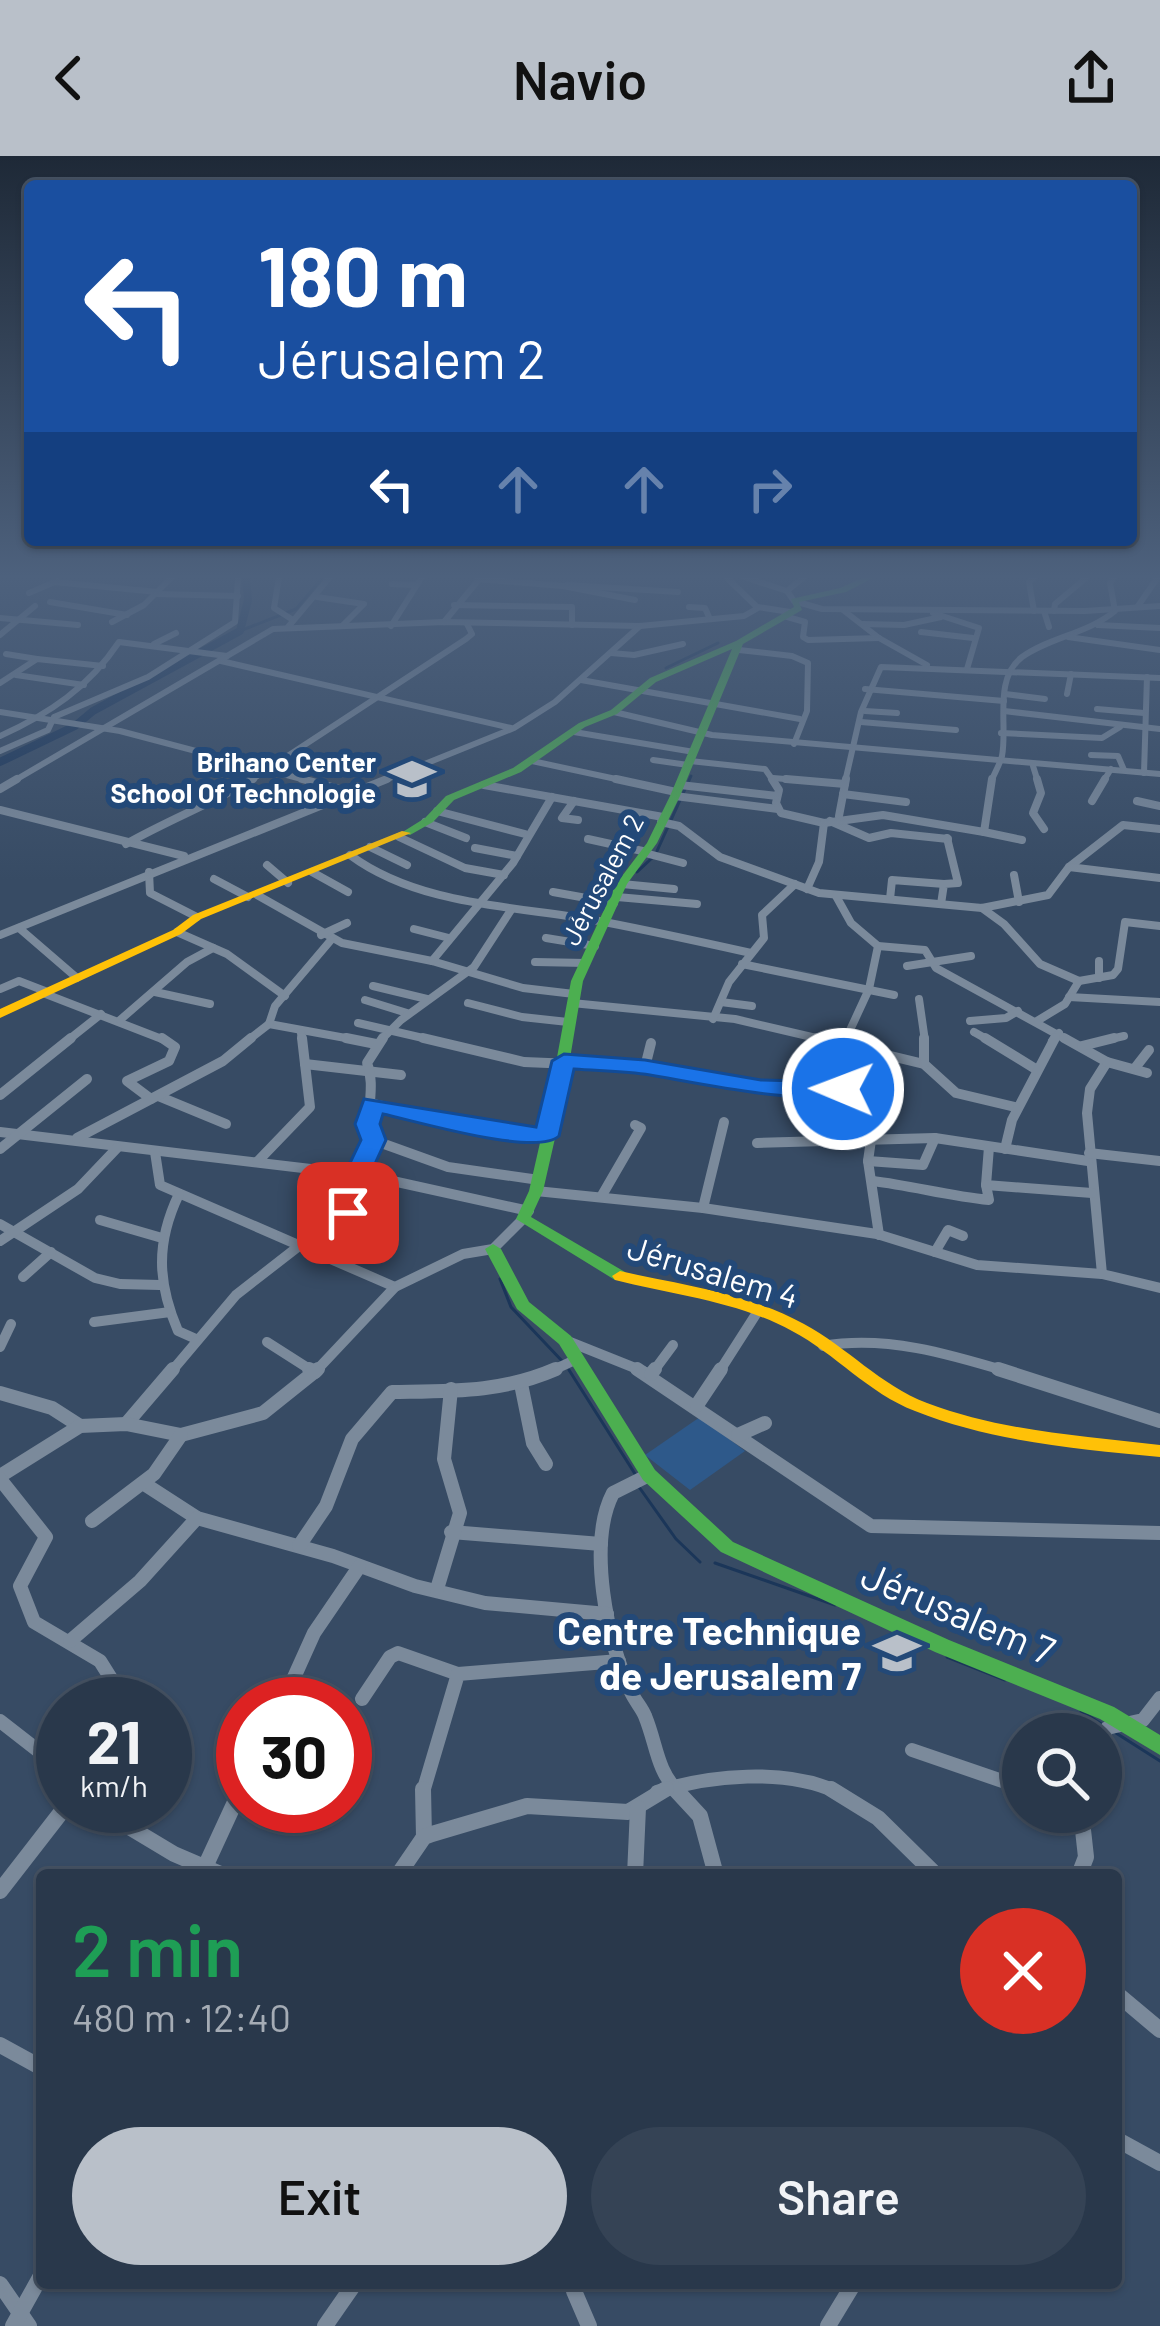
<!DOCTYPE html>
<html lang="en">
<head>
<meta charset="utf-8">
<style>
  :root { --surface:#29384b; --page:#354355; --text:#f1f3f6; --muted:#a5acb5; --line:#455263; --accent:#b9c0c9 }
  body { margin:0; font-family:Barlow,sans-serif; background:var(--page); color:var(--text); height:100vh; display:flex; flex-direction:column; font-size:45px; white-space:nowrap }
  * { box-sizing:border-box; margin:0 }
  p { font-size:39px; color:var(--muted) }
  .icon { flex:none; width:66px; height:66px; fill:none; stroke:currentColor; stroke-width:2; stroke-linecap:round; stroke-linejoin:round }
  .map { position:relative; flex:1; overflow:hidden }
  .drawer { position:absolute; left:36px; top:1713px; width:1086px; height:420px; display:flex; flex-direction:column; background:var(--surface); border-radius:12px; box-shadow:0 3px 9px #0004,0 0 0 3px var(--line) }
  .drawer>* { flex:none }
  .banner { position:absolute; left:24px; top:24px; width:1113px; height:366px; border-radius:12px; box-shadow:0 3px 9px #0004,0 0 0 3px var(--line); background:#1a4fa0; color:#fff; overflow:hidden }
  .controls { position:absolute; left:1002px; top:1557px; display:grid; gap:24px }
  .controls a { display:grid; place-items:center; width:120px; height:120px; border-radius:50%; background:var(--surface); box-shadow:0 3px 9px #0004,0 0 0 3px var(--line); font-size:60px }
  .speed { position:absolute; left:36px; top:1521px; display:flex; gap:24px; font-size:60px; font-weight:700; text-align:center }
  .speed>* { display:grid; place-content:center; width:156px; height:156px; border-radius:50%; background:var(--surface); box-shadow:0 3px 9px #0004,0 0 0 3px var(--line); line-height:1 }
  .speed small { font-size:30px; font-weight:400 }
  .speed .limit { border:18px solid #d22; background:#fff; color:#111 }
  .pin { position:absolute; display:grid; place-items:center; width:102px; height:102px; color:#fff; margin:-51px; border-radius:24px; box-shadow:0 6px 18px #0006 }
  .me { position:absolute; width:132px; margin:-66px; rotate:271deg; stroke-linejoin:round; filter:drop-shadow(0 0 9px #0008) }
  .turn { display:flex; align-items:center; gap:42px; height:252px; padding:0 36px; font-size:54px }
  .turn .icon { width:156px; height:156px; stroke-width:2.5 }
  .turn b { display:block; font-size:84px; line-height:102px }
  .lanes { display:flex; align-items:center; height:114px; padding:0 36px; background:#0003; justify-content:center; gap:60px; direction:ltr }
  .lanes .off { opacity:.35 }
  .round { display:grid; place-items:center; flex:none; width:126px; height:126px; border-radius:63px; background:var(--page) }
  .head { display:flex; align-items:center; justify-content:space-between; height:204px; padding:0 36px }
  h1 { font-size:72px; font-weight:600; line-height:90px; color:#1e9e55 }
  .primary-button { display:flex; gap:24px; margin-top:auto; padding:24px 36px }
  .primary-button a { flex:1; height:138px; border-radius:72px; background:var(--accent); color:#111; font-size:48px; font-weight:600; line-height:138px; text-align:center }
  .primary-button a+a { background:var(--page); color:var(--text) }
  header { display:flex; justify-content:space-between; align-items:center; height:156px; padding:0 36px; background:var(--accent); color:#111; font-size:54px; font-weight:600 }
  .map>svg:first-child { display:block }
  .green { fill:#2e598a }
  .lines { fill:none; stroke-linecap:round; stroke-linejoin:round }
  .stream { stroke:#1b3659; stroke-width:3 }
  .canal { stroke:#1b3659; stroke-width:8 }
  .street-far4 { stroke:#7b8a9b; stroke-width:6 }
  .street-far3 { stroke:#7b8a9b; stroke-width:8 }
  .street-far2 { stroke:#7b8a9b; stroke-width:10 }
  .street-far1 { stroke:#7b8a9b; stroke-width:14 }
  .street { stroke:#7b8a9b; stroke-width:16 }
  .fast { fill:#4caf50; fill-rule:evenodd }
  .slow { fill:#ffc107; fill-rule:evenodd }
  .route { fill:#1a73e8; stroke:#114b97; stroke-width:3 }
  .labels { text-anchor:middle; stroke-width:12; stroke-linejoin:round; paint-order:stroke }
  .far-poi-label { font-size:27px; font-weight:bold; fill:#fff; stroke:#234978; text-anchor:end }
  .far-street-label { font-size:27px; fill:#fff; stroke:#234978 }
  .street-label { font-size:33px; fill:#fff; stroke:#234978 }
  .near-street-label { font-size:39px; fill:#fff; stroke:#234978 }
  .near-poi-label { font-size:39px; font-weight:bold; fill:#fff; stroke:#234978; text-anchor:end }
</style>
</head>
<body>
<header><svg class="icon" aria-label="back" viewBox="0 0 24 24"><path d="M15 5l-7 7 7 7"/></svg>Navio<svg class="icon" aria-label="share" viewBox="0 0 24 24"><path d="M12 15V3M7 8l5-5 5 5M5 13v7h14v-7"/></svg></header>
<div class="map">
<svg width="1160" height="2170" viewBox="0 0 1160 2170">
  <rect width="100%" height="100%" fill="#374b64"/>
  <polygon class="green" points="700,1261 745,1295 690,1334 645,1299"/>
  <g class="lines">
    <g class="stream">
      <polyline points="240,475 296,453 323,421"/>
      <polyline points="666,512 718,487"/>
      <polyline points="657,695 691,620"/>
      <polyline points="637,716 652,702"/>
      <polyline points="500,1123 511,1151 563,1206"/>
      <polyline points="569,1214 637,1321"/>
      <polyline points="639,1331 676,1383 700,1406"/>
      <polyline points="715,1407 835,1449"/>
      <polyline points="947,1501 1005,1524"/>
      <polyline points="1081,1555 1103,1569"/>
      <polyline points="1116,1577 1160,1605"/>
    </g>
    <polyline class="canal" points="0,606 75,570 93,555 240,475 248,444 246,421"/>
    <g class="street-far4">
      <polyline points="279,421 274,452 293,464"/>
      <polyline points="744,421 787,435"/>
      <polyline points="804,421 787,435 794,445 822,453 1085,455 1160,450"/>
      <polyline points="478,423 563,430 635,444"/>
      <polyline points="54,426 158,436"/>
      <polyline points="392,428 416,429"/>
      <polyline points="567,429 678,436"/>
      <polyline points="29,437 57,425"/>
      <polyline points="157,438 238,440"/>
      <polyline points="317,441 364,448 343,469"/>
      <polyline points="50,446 127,459"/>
      <polyline points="454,449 572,451 572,469"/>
      <polyline points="1138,450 1158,421"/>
      <polyline points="689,451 705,452 709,461"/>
      <polyline points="758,451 790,456"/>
      <polyline points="843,454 879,482 927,509"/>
      <polyline points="1034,455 1029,426 1035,421"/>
      <polyline points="1044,455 1049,471"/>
      <polyline points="1054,455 1055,448 1087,421"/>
      <polyline points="933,457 979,472 967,513"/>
      <polyline points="784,460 805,466 803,481 808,484 879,482"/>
      <polyline points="0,462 78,469"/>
      <polyline points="112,466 144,449 172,421"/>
      <polyline points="444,466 481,421"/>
      <polyline points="863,468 904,469 941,461"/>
      <polyline points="1098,469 1160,472"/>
      <polyline points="391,470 422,421"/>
      <polyline points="288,471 330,421"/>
      <polyline points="921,476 973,482"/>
      <polyline points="0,479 35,450"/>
      <polyline points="1068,481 1160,494"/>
      <polyline points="154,488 176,477"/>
      <polyline points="739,494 792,500 808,507 807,555 794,588"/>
      <polyline points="611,497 634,499 683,488"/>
      <polyline points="6,498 37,503"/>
      <polyline points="221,505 511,572"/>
      <polyline points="16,519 84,529"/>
      <polyline points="581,524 800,563"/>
      <polyline points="0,527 37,503 103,510"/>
      <polyline points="865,533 1004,545"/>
      <polyline points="1005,538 1045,543"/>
      <polyline points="1067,538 1071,518"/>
      <polyline points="1097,553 1144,557"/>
      <polyline points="865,555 897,557"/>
      <polyline points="1004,555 1160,573"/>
      <polyline points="0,556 120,575 313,626"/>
      <polyline points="614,556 712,579 1160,618"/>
      <polyline points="861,566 956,574"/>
      <polyline points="574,576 694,596"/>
      <polyline points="1001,577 1102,582 1120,571"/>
      <path d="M0 580C49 558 89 531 119 486L227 500"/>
      <polyline points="0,595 48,574 54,561 148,521 235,466 238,423"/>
      <polyline points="1091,599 1118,600 1124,614"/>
      <polyline points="653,604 688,609"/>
      <polyline points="532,605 630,626"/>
      <polyline points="690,605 765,613 774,626"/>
      <polyline points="1033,610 1038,626"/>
      <polyline points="1144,617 1147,521"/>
      <polyline points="773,622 822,626"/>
      <polyline points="12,626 273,473 444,466 640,470 744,460 758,452 726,421"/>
      <polyline points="248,626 466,483 472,478 467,468"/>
      <polyline points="380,626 514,572 555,546 640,470"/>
      <polyline points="845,626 861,556 881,511 1160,522"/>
      <path d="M991 626C994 618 1000 608 1002 600 1008 569 993 523 1022 501 1050 481 1087 478 1115 455L1110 427 1114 421"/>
      <polyline points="1103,626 1111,613"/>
    </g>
    <g class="street-far3">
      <polyline points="302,623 351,636"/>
      <polyline points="616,623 676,636"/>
      <polyline points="772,623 779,634 776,647 781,657 824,667"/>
      <polyline points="786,623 845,628"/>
      <polyline points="1037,623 1041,637 1033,657 1044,673"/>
      <polyline points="484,629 663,661"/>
      <polyline points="680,629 777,640"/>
      <polyline points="0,633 17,623"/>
      <polyline points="843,638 906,646"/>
      <polyline points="675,640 778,653"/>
      <polyline points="574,645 562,662 578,664"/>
      <polyline points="1092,645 1105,623"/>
      <polyline points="1137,645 1160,650"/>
      <polyline points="0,654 184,700"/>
      <polyline points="437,655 525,678"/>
      <polyline points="839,660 846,623"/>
      <polyline points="830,665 869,682 891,677 948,683"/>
      <polyline points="425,666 466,682"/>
      <polyline points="661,666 679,670 720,701 819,737 982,752 1048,739 1069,711 1123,669 1160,673"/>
      <polyline points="824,667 883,659 984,676 992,623"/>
      <polyline points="984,676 1022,684"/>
      <polyline points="399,681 465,712 504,719"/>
      <polyline points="588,683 647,696"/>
      <path d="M126 688C168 664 211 648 253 623"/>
      <polyline points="370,691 407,709"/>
      <polyline points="475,692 517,700"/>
      <polyline points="645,697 683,707"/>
      <path d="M350 699C416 748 508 750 588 763 643 773 697 785 751 797"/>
      <polyline points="267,709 288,727"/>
      <polyline points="1069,711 1160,722"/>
      <polyline points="149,716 150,737 197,761"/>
      <polyline points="312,716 348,736"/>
      <polyline points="1014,719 1019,746"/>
      <polyline points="214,723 248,741"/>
      <polyline points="622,728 674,733"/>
      <polyline points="807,733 819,706 824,667"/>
      <polyline points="553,736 614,747"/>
      <polyline points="257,739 342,787 432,805 523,832 574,838"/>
      <polyline points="836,740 851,767 878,790 869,833 845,885"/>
      <polyline points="617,741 697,748"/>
      <polyline points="890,743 892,724 944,728"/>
      <polyline points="941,748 944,728 958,727 947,682"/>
      <polyline points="982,752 1004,768 1040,808 1079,825 1065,848 1037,865"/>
      <polyline points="19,772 77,822"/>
      <polyline points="414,773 449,782"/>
      <polyline points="177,776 227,798 285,840"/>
      <polyline points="0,779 387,623"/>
      <polyline points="321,779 347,767"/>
      <polyline points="546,782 595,790"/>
      <polyline points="878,790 925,794 936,812 1069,885"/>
      <polyline points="432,805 513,707 552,641"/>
      <polyline points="1099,805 1099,822"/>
      <polyline points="535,806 586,807"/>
      <polyline points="742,808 894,839"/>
      <polyline points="907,810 971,800"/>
      <polyline points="1079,825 1113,819 1118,813 1125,766 1160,770"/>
      <polyline points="373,830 427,843"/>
      <polyline points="0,833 19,825 45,835"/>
      <polyline points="155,836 210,848"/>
      <polyline points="43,837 167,885"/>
      <polyline points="1069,841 1160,846"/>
      <polyline points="919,843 925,885"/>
      <polyline points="365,844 407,857"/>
      <polyline points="721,846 752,850"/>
      <polyline points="468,847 522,861 568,866"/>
      <polyline points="572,847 735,863 829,885"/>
      <polyline points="713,863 729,826 764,782 762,759 795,728"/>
      <polyline points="120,864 187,806 213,792"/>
      <polyline points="970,865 1006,862 1018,855"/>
      <polyline points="358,867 436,885"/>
      <polyline points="269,868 362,885"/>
      <polyline points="974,876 990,885"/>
      <polyline points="301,877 302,885"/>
      <polyline points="67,885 101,858"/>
      <polyline points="247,885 269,868 275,850 331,784"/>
      <polyline points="380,885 401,864 474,811 511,754"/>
      <polyline points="1052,885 1059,877"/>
      <polyline points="1102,885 1124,880"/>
    </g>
    <g class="street-far2">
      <polyline points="346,882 376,888"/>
      <polyline points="423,882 524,906 645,911 761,931 871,931 879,940"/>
      <polyline points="816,882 924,908 956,937 1015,951"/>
      <path d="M846 882C833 923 852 949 871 984"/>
      <polyline points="985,882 1034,912"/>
      <polyline points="1064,882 1107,906 1090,933 1087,957 1102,1118"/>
      <polyline points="1082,890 1114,882"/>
      <polyline points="1107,906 1147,917"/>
      <polyline points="305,908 401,919"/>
      <polyline points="924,908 924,882"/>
      <polyline points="645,911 651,887"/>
      <polyline points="1135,912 1149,894"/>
      <polyline points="0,939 71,882"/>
      <polyline points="158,940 226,968"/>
      <polyline points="151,943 127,925 169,905 175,891 162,882"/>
      <polyline points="373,948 490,974 546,980"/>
      <polyline points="0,976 370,1020 529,1055"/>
      <polyline points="77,982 223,905 251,882"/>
      <polyline points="373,984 448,1011 539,1024"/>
      <polyline points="871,984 868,1005 879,1079"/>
      <polyline points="757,987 935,982 1088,1005"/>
      <polyline points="989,991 986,1029 1092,1037"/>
      <polyline points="0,993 87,923"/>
      <polyline points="1005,993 1012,964 1055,882"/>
      <polyline points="155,996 160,1029 395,1131"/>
      <polyline points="1089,997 1160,1005"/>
      <polyline points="868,1005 923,1009 935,982"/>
      <polyline points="257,1006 310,951 302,882"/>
      <path d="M873 1025C913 1030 949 1040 989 1044L986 1029"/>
      <polyline points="536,1035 703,1052 877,1078 977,1109 1102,1118 1160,1132"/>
      <path d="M179 1038C156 1086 157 1126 178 1175L196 1183"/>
      <polyline points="601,1041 641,972 635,969"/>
      <polyline points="703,1052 724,966"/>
      <polyline points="100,1064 162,1082"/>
      <polyline points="0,1068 95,1122 120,1128 160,1129"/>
      <polyline points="0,1085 78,1033 117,992"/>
      <polyline points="935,1096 948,1074 963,1080"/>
      <path d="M318 1098 344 1067 349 1036 373 984C363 958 377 934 367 907L383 882"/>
      <polyline points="23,1121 51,1096"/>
      <polyline points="94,1166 170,1156"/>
      <polyline points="565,1184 645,1216"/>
      <polyline points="267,1186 314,1216"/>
      <path d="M823 1190C886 1179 949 1198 1009 1216"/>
      <polyline points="0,1191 11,1168"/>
      <polyline points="171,1216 236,1139 299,1090"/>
      <polyline points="315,1216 395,1131 463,1098 493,1093 523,1063"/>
      <polyline points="549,1216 577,1203"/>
      <polyline points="653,1216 673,1189"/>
      <polyline points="719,1216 758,1155"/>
    </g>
    <g class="street-far1">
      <polyline points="309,1213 315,1216"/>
      <polyline points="637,1213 871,1370 1160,1377"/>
      <polyline points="998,1213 1160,1265"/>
      <polyline points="651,1218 655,1213"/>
      <polyline points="521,1228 533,1287 546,1308"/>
      <polyline points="0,1237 52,1252 80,1270"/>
      <polyline points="697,1249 721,1213"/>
      <polyline points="126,1268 173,1213"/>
      <polyline points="738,1279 765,1267"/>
      <path d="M649 1319 613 1337C587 1387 607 1487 631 1536 635 1545 642 1552 645 1560 657 1589 656 1613 678 1636"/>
      <polyline points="0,1320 80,1270 126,1268 181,1279 263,1257 318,1213"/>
      <polyline points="0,1323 46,1381 20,1430 34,1466 100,1505 127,1548"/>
      <polyline points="146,1329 197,1362 333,1400 415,1430 485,1447 607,1458"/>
      <polyline points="92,1365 154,1318 181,1279"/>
      <polyline points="451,1376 601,1388"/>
      <path d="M299 1390 326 1350 352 1283 392 1236C451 1235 501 1237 556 1213"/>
      <polyline points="437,1433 460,1357 444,1303 451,1233"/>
      <polyline points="70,1485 140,1425 197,1362"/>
      <polyline points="362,1543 390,1501 398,1497 458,1518"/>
      <polyline points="282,1548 314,1477 359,1411"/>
      <polyline points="0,1565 63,1614"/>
      <polyline points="1101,1586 1107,1572 1143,1564 1160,1542"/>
      <polyline points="912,1594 1023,1632"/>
      <polyline points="239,1636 243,1628"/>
      <polyline points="423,1636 458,1518 619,1505"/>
      <path d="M657 1636C709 1619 786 1612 837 1636"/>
    </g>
    <g class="street">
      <polyline points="423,1633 424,1681"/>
      <polyline points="675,1633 700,1660 716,1719"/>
      <polyline points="831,1633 878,1662 936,1719"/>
      <polyline points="94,1650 174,1698 223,1719"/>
      <polyline points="205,1711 241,1633"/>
      <polyline points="398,1719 424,1681 432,1678 527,1650 628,1656 666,1633"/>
      <polyline points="635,1719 638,1652"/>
      <polyline points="1079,1719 1086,1701 1081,1656"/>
      <polyline points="0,1735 66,1650"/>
      <polyline points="1116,1837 1160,1874"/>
      <polyline points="0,1889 42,1912"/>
      <polyline points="1116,1983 1160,2007"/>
      <polyline points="0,2128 29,2170"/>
      <polyline points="574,2135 589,2170"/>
      <polyline points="13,2170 42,2118"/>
      <polyline points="325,2170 355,2127"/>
      <polyline points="828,2170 854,2127"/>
    </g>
    <g class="fast">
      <polygon points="865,421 875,421 846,436 799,446 802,454 743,488 680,640 657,687 627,728 583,825 561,956 543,1035 531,1061 625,1116 628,1120 625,1124 615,1124 516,1063 529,1035 547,956 571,825 616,728 647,687 670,640 732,493 656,526 617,558 585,571 521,616 454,644 433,666 410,679 401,677 425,662 446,640 513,612 579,567 611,554 650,522 736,485 794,451 791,443 840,432"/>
      <polygon points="493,1088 501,1093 529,1146 571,1180 655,1314 733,1386 949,1484 1114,1551 1160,1579 1160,1599 1100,1563 935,1496 721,1396 643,1324 559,1188 517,1153 485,1093"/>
    </g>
    <g class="slow">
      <polygon points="402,675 411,677 201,763 181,778 0,862 0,853 173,774 193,759"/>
      <path d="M620 1115C682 1129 748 1137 804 1168 847 1191 880 1229 927 1247 1001 1275 1082 1280 1160 1289V1301C1077 1293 993 1286 915 1255 868 1237 836 1198 792 1175 737 1145 674 1139 615 1124L612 1120Z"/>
    </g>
  </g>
  <linearGradient id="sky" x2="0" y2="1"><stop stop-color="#1e2937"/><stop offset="0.58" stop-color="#4d617d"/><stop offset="1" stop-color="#4d617d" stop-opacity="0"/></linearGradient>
  <rect width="1160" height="725" fill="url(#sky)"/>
  <path class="route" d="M564 898 645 904 761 924 843 926 855 933C829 956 689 925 650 919 625 915 600 915 574 913L559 980C536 1001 416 965 383 958L380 968 386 984 362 1036 361 1057 348 1065 338 1063 336 1036 361 984 355 968 364 943 536 971 552 905Z"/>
  <defs>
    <symbol id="university-bare" viewBox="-9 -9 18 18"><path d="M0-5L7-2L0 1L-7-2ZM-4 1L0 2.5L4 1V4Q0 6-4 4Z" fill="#b9c0c9" stroke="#234978" stroke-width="2.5" paint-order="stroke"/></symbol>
  </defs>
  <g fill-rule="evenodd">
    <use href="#university-bare" x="379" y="590" width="66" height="66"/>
    <use href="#university-bare" x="864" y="1464" width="66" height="66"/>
  </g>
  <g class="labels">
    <g class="far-poi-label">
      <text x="376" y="616">Brihano Center<tspan x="376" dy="31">School Of Technologie</tspan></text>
    </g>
    <g class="far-street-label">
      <text transform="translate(603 724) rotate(-62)" y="9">Jérusalem 2</text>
    </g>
    <g class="street-label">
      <text transform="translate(713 1116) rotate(17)" y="12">Jérusalem 4</text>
    </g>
    <g class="near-street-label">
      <text transform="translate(958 1457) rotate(23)" y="14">Jérusalem 7</text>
    </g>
    <g class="near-poi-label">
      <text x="861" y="1489">Centre Technique<tspan x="861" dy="45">de Jerusalem 7</tspan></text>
    </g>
  </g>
</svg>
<div class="controls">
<a><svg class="icon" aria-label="search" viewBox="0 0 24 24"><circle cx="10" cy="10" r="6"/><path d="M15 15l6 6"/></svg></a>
</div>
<div class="speed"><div>21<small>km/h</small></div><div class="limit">30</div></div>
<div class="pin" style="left:348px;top:1057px;background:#d93025"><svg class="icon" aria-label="arrive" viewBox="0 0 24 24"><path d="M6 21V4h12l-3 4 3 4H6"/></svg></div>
<svg class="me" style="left:843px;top:933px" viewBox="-20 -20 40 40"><circle r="17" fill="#1a73e8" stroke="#fff" stroke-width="3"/><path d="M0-11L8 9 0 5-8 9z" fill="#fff"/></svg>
<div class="banner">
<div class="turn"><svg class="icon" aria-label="left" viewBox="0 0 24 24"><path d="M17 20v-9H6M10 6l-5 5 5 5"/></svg><div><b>180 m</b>Jérusalem 2</div></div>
<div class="lanes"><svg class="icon" aria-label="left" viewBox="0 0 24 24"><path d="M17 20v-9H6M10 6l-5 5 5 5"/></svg><svg class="icon off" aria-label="ahead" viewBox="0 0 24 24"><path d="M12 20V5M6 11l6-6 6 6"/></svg><svg class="icon off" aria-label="ahead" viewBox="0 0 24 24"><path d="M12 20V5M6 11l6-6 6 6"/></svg><svg class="icon off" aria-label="right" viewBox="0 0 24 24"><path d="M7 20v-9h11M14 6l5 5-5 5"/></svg></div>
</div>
<section class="drawer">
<div class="head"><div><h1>2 min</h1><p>480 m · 12:40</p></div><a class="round" style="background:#d93025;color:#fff"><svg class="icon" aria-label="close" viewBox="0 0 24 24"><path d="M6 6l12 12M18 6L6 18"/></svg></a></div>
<div class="primary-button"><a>Exit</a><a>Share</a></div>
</section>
</div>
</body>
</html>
